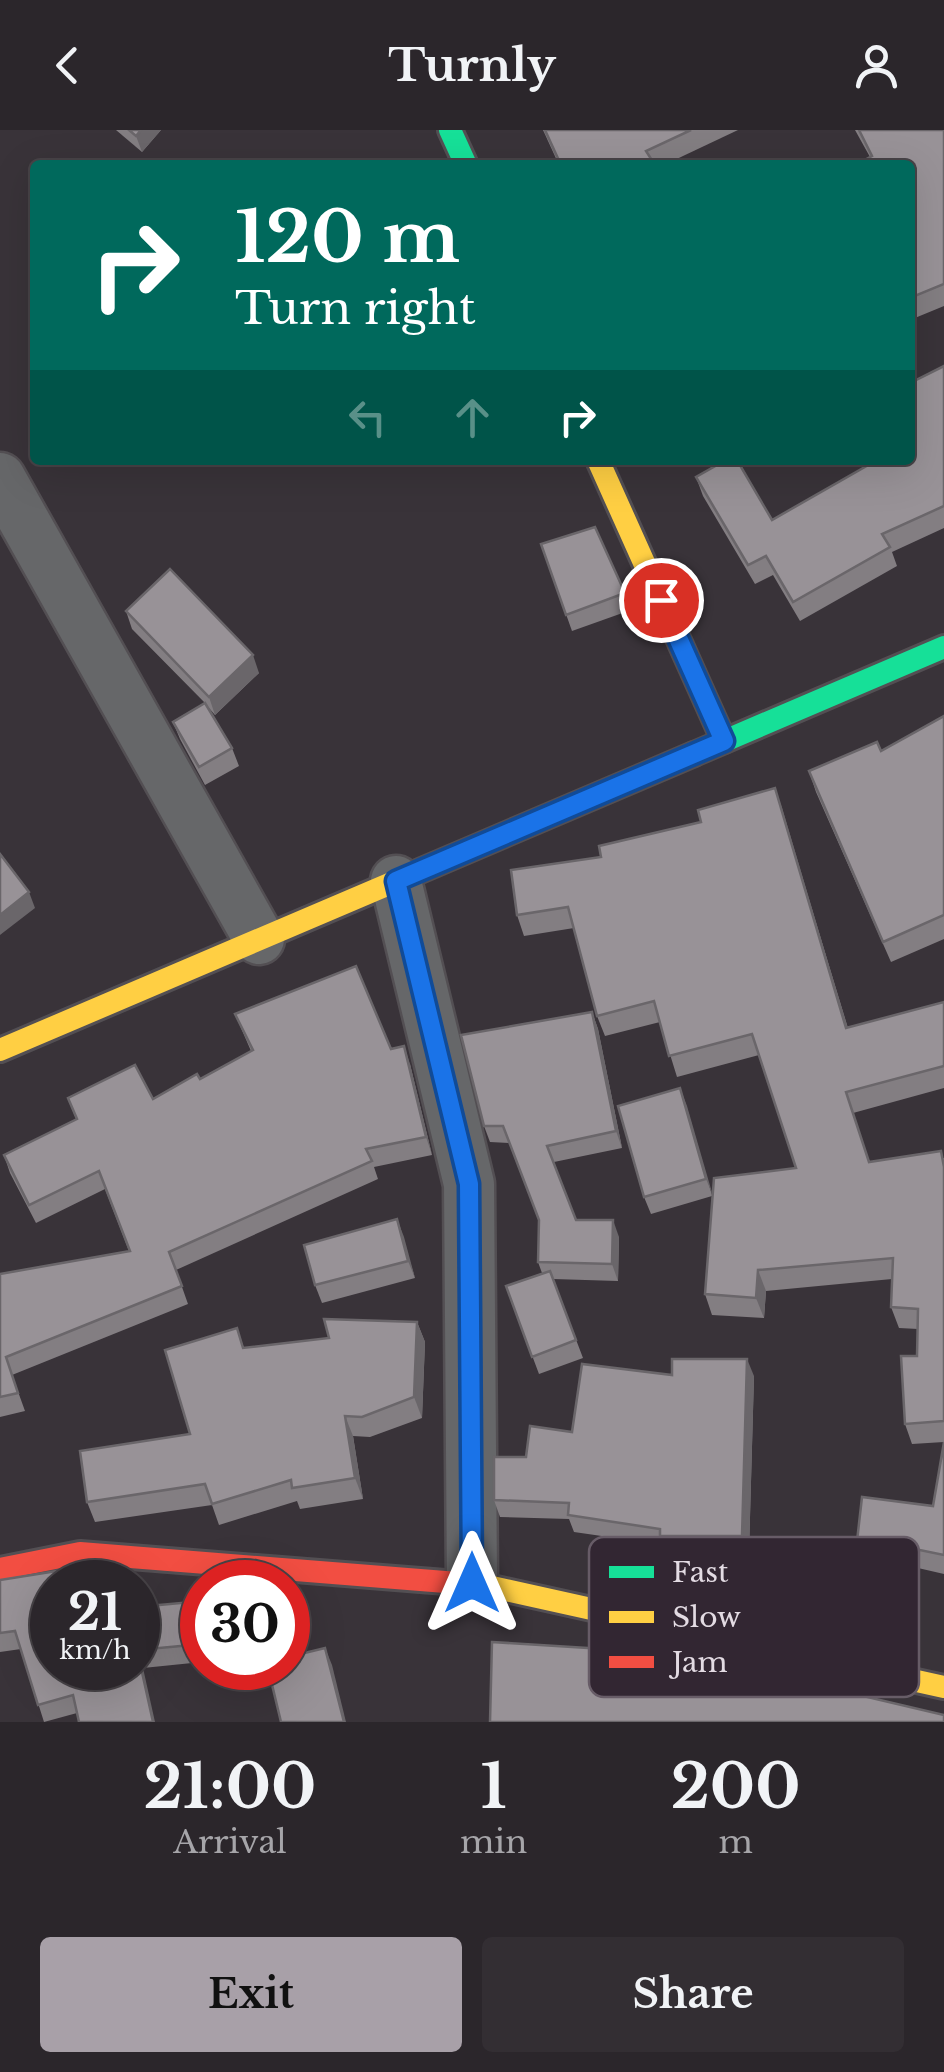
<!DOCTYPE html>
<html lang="en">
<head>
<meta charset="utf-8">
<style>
  :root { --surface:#2b262b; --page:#332e33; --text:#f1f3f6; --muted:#a6a5a9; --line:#474347; --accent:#a8a0a8 }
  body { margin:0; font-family:"Libre Baskerville",serif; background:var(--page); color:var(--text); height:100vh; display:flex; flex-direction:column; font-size:38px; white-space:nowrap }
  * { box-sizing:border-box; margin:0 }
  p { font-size:32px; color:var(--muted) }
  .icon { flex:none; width:55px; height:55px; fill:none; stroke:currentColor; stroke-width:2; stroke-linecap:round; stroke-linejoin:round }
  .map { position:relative; height:1592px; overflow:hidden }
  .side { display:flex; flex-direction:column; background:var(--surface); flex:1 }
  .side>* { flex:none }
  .guide { position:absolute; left:30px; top:30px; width:885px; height:305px; border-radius:10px; box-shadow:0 10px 40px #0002,0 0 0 2px var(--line); background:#00695c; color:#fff; overflow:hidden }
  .speed { position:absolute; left:30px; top:1430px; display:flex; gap:20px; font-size:50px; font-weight:700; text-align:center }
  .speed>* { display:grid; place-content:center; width:130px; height:130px; border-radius:50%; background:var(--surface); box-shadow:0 10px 40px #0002,0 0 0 2px var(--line); line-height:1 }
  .speed small { font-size:25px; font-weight:400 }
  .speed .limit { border:15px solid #d22; background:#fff; color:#111 }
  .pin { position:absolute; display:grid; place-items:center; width:85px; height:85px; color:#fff; margin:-42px; border:5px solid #fff; border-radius:50%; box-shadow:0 2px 10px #0007 }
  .me { position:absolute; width:110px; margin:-55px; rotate:0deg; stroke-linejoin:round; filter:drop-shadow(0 0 8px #0008) }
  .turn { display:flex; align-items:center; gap:35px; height:210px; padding:0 40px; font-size:45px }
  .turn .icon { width:130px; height:130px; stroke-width:2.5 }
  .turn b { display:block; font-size:70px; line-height:85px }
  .lanes { display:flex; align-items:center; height:95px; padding:0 40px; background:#0003; justify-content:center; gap:50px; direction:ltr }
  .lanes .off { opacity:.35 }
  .eta { display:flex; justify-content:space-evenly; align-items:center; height:170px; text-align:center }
  .eta b { font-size:60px; font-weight:700; line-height:70px }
  .button { display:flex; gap:20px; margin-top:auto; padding:20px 40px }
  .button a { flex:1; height:115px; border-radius:10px; background:var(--accent); color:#111; font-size:40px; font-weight:700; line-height:115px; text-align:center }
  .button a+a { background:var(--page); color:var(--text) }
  header { display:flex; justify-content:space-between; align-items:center; height:130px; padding:0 40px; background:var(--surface); font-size:45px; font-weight:700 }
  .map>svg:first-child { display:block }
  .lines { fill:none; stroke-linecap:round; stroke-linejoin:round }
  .street-casing { stroke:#534f53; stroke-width:55 }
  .fast-casing { stroke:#534f53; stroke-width:28 }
  .slow-casing { stroke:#534f53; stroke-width:28 }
  .jam-casing { stroke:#534f53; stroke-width:28 }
  .street { stroke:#666769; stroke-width:50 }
  .fast { stroke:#16e098; stroke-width:22 }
  .slow { stroke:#ffcf43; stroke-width:22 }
  .jam { stroke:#f24e42; stroke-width:22 }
  .wall { fill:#837e82 }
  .shaded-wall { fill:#6a666a }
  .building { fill:#989297; stroke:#6a666a; stroke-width:2.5 }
  .route-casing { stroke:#114b97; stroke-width:25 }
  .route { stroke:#1a73e8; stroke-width:18 }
  .key { fill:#322632; stroke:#675c67; stroke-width:2.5 }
  .key-label { font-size:28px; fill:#e3dbe3 }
</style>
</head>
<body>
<header><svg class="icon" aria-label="back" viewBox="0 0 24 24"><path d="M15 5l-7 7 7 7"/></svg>Turnly<svg class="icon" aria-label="person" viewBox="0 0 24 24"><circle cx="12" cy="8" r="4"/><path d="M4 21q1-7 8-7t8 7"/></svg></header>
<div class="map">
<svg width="944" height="1592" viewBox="0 0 944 1592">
  <rect width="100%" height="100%" fill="#393339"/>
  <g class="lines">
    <defs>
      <g id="street">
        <polyline points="0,348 259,809"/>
        <polyline points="396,751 469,1054 472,1453"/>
      </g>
      <g id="fast">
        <polyline points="450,0 466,35"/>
        <polyline points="694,624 944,517"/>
      </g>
      <g id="slow">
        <polyline points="598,330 724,611"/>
        <polyline points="0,920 694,624"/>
        <polyline points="483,1455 944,1557"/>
      </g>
      <polyline id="jam" points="0,1439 80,1423 483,1455"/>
    </defs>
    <use href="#street" class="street-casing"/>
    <use href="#fast" class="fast-casing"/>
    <use href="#slow" class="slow-casing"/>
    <use href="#jam" class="jam-casing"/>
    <use href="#street" class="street"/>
    <use href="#fast" class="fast"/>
    <use href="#slow" class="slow"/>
    <use href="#jam" class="jam"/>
  </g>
  <g class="wall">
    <polygon points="116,0 161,0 142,22"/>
    <polygon points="543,0 738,0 664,35 559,35"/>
    <polygon points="855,0 944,0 944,176 910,190 910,35 870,27"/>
    <polygon points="944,236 944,398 892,422 897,436 800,491 773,445 755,454 703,366 696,347 772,390 868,335 865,330 910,330 914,251"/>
    <polygon points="541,414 625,463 631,480 572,501"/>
    <polygon points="126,481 259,543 215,585 208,577 232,618 239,636 205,655 180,609 173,592 205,573 132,499"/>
    <polygon points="944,586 944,809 891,832 816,662 809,641 881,621"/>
    <polygon points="775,658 848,898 944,872 944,958 853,983 869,1032 944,1028 944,1444 918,1438 915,1486 829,1480 821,1460 856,1420 933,1376 944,1312 912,1314 905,1294 917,1226 918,1199 899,1198 891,1177 892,1149 766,1161 764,1188 712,1185 705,1164 712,1066 651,1084 644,1067 680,958 712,1065 796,1038 759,925 677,947 660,892 605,906 597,886 574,798 524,806 517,785 601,727 701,692"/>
    <polygon points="592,882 598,899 622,1018 554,1032 576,1090 619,1107 618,1151 553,1149 583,1228 539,1244 506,1156 542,1143 538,1132 539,1091 509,1013 490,1012 484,996"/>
    <polygon points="235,884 391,919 410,934 432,1025 374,1037 378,1049 176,1140 188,1174 12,1245 25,1281 0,1287 0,1144 129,1121 105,1059 36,1093 10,1043 4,1025 76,989 68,968 153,969 200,949 251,921"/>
    <polygon points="397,1089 415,1148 322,1173 315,1155"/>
    <polygon points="417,1192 425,1212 422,1288 370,1307 353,1306 363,1369 300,1379 297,1371 219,1395 212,1375 95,1392 87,1372 190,1304 237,1198 244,1218 329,1208"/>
    <polygon points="672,1245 754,1246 749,1423 667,1423 664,1415 574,1402 569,1389 500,1387 494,1370 572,1302"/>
    <polygon points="0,1450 52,1538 138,1477 202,1471 202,1532 143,1538 77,1583 44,1592 21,1519 0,1522"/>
  </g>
  <g class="shaded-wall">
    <polygon points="141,0 161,0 142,22 136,6"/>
    <polygon points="253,525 259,543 215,585 209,567"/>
    <polygon points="775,658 782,678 854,919 846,898"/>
    <polygon points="29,762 35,778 0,805 0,785"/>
    <polygon points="592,882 598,899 622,1018 616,1001"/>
    <polygon points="404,916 410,934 432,1025 426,1007"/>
    <polygon points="680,958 687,976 713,1066 706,1049"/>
    <polygon points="397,1089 404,1107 415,1148 408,1131"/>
    <polygon points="613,1090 619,1107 618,1151 612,1134"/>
    <polygon points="758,1140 766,1161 764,1188 756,1168"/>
    <polygon points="417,1192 425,1212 422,1288 414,1267"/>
    <polygon points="747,1229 754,1246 749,1423 742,1406"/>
    <polygon points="345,1286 353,1306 363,1369 355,1348"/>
    <polygon points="910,1418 918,1438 915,1486 907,1466"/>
    <polygon points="325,1518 332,1535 346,1592 344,1592"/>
    <polygon points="138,1523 143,1538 155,1592 153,1592"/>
  </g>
  <g class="building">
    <polygon points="129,0 141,0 136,6"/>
    <polygon points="545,0 691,0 646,21 655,35 561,35"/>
    <polygon points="859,0 944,0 944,154 910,168 910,35 855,35 872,26"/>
    <polygon points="944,236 944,376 882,404 890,417 793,472 766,426 748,435 696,347 726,330 737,330 772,390 870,334 868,330 910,330 910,242 914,251"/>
    <polygon points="595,397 625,463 566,485 541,414"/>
    <polygon points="170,439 253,525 209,567 126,481"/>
    <polygon points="205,573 232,618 199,637 173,592"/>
    <polygon points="944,586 944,785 883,812 809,641 877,612 881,621"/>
    <polygon points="775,658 846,898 944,872 944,936 846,962 869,1032 941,1021 944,1037 944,1291 905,1294 901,1226 917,1226 918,1179 891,1177 893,1128 758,1140 756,1168 705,1164 714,1048 796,1038 752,904 669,926 654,871 597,886 568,777 517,785 511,740 601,727 599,716 701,692 698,680"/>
    <polygon points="0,724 29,762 0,785"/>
    <polygon points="356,836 391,919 404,916 426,1007 366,1019 372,1031 169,1122 182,1156 6,1227 18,1263 0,1267 0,1144 130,1121 99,1041 29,1075 4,1025 77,989 68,968 135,935 153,969 197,944 200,949 253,920 235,884"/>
    <polygon points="592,882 616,1001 547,1016 576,1090 613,1090 612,1134 538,1132 539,1090 503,996 484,996 461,905"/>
    <polygon points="680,958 706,1049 644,1067 618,976"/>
    <polygon points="397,1089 408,1131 315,1155 304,1115"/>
    <polygon points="550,1141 576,1210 532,1227 506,1156"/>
    <polygon points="324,1189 417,1192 414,1267 362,1287 345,1286 355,1348 292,1358 291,1350 212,1374 205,1354 87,1372 80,1321 190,1304 165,1220 237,1198 243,1218 329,1208"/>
    <polygon points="672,1229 747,1229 742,1406 660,1406 660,1399 568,1385 569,1373 494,1370 494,1327 526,1327 530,1296 572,1302 582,1234 672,1245"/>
    <polygon points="944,1312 944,1425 910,1418 907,1466 821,1460 824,1418 856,1420 862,1367 933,1376"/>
    <polygon points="82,1437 89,1438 90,1452 52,1452 52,1538 138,1538 138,1524 153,1592 79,1592 73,1565 38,1575 15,1501 0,1503 0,1450"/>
    <polygon points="202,1471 202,1514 138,1520 138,1477"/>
    <polygon points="492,1512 684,1524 944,1585 944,1592 490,1592"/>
    <polygon points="325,1518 344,1592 281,1592 268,1538 288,1538 288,1527"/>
  </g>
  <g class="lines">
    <defs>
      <polyline id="route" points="472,1453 469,1054 396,751 724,611 661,470"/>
    </defs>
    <use href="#route" class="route-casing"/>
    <use href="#route" class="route"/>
  </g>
  <rect x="589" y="1407" width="330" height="160" rx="15" class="key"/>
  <rect x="609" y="1436" width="45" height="12" fill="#16e098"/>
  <rect x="609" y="1481" width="45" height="12" fill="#ffcf43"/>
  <rect x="609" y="1526" width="45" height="12" fill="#f24e42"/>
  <g class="key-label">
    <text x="672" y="1452">Fast</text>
    <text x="672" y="1497">Slow</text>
    <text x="672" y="1542">Jam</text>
  </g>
</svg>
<div class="speed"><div>21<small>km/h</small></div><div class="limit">30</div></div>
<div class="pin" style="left:661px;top:470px;background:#d93025"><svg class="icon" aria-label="arrive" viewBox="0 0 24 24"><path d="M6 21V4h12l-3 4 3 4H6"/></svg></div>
<svg class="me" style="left:472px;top:1453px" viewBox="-20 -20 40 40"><path d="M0-17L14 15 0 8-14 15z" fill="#1a73e8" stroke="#fff" stroke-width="4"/></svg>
<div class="guide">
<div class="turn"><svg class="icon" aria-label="right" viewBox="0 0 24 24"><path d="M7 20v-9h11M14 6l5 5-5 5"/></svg><div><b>120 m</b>Turn right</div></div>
<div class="lanes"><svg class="icon off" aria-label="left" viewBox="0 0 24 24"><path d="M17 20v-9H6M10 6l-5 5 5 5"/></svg><svg class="icon off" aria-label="ahead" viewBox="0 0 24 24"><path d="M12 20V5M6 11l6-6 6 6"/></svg><svg class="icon" aria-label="right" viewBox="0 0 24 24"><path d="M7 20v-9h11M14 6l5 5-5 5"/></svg></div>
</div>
</div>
<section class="side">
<div class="eta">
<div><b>21:00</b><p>Arrival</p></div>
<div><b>1</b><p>min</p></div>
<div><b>200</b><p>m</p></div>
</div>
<div class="button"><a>Exit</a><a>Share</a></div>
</section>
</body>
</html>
